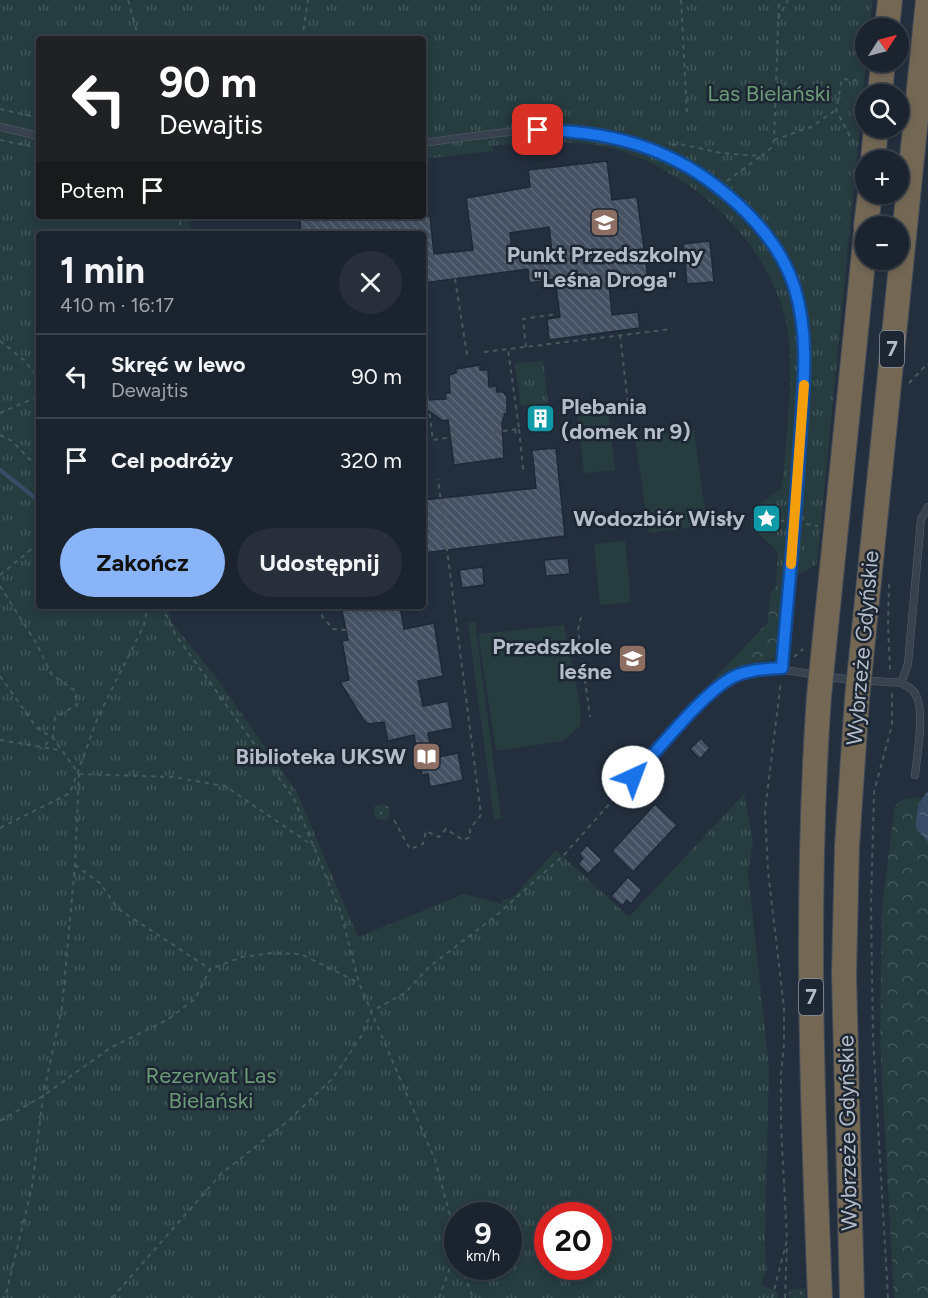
<!DOCTYPE html>
<html lang="pl">
<head>
<meta charset="utf-8">
<style>
  :root { --surface:#1b232e; --page:#282f3a; --text:#f1f3f6; --muted:#a0a4aa; --line:#39404a; --accent:#8ab4f8 }
  body { margin:0; font-family:Figtree,sans-serif; background:var(--page); color:var(--text); height:100vh; display:flex; flex-direction:column; font-size:22px; white-space:nowrap }
  * { box-sizing:border-box; margin:0 }
  p { font-size:20px; color:var(--muted) }
  .icon { flex:none; width:33px; height:33px; fill:none; stroke:currentColor; stroke-width:2; stroke-linecap:round; stroke-linejoin:round }
  .map { position:relative; flex:1; overflow:hidden }
  .sheet { position:absolute; left:36px; top:231px; width:390px; height:378px; display:flex; flex-direction:column; background:var(--surface); border-radius:6px; box-shadow:0 3px 9px #0003,0 0 0 2px var(--line) }
  .sheet>* { flex:none }
  .hud { position:absolute; left:36px; top:36px; width:390px; height:183px; border-radius:6px; box-shadow:0 3px 9px #0003,0 0 0 2px var(--line); background:#202124; color:#fff; overflow:hidden }
  .needle { width:39px; rotate:54deg }
  .buttons { position:absolute; left:855px; top:18px; display:grid; gap:12px }
  .buttons a { display:grid; place-items:center; width:54px; height:54px; border-radius:50%; background:var(--surface); box-shadow:0 3px 9px #0003,0 0 0 2px var(--line); font-size:30px }
  .speed { position:absolute; left:444px; top:1202px; display:flex; gap:12px; font-size:30px; font-weight:700; text-align:center }
  .speed>* { display:grid; place-content:center; width:78px; height:78px; border-radius:50%; background:var(--surface); box-shadow:0 3px 9px #0003,0 0 0 2px var(--line); line-height:1 }
  .speed small { font-size:15px; font-weight:400 }
  .speed .limit { border:9px solid #d22; background:#fff; color:#111 }
  .pin { position:absolute; display:grid; place-items:center; width:51px; height:51px; color:#fff; margin:-26px; border-radius:12px; box-shadow:0 3px 9px #0006 }
  .me { position:absolute; width:66px; margin:-33px; rotate:43deg; stroke-linejoin:round; filter:drop-shadow(0 0 4px #0008) }
  .turn { display:flex; align-items:center; gap:21px; height:126px; padding:0 24px; font-size:27px }
  .turn .icon { width:78px; height:78px; stroke-width:2.5 }
  .turn b { display:block; font-size:42px; line-height:51px }
  .then { display:flex; align-items:center; height:57px; padding:0 24px; background:#0003; gap:12px; font-size:22px }
  .round { display:grid; place-items:center; flex:none; width:63px; height:63px; border-radius:32px; background:var(--page) }
  .headline { display:flex; align-items:center; justify-content:space-between; height:102px; padding:0 24px }
  h1 { font-size:36px; font-weight:700; line-height:45px }
  .cta { display:flex; gap:12px; margin-top:auto; padding:12px 24px }
  .cta a { flex:1; height:69px; border-radius:36px; background:var(--accent); color:#111; font-size:24px; font-weight:700; line-height:69px; text-align:center }
  .cta a+a { background:var(--page); color:var(--text) }
  ul { padding:0; list-style:none }
  li { display:flex; align-items:center; gap:18px; height:84px; padding:0 24px; border-top:2px solid var(--line) }
  li div { flex:1 }
  li b { display:block; font-size:22px }
  li em { font-style:normal }
  .map>svg:first-child { display:block }
  .grass { fill:url(#grass-dots) }
  .forest { fill:url(#forest-crowns) }
  .park { fill:url(#park-tufts); fill-rule:evenodd }
  .garden { fill:#263c3f }
  .water { fill:url(#water-ripples) }
  .lines { fill:none; stroke-linecap:round; stroke-linejoin:round }
  .stream { stroke:#394c67; stroke-width:4.5 }
  .building { fill:url(#building-back-hatch); stroke:#1f2835; stroke-width:1.5; fill-rule:evenodd }
  .lane-casing { stroke:#565f6c; stroke-width:8 }
  .highway-casing { stroke:#434c59; stroke-width:26 }
  .path { stroke:#44595c; stroke-width:2; stroke-dasharray:4.5 4.5; stroke-linecap:butt }
  .lane { stroke:#38414e; stroke-width:7 }
  .highway { stroke:#746855; stroke-width:24 }
  .highway-bridge-casing { stroke:#434c59; stroke-width:26; stroke-linecap:butt }
  .highway-bridge { stroke:#746855; stroke-width:24 }
  .route-casing { stroke:#114b97; stroke-width:15 }
  .route { stroke:#1a73e8; stroke-width:10 }
  .slow { stroke:#f59e0b; stroke-width:10 }
  .labels { text-anchor:middle; stroke-width:5; stroke-linejoin:round; paint-order:stroke }
  .shield { fill:#1d2633; stroke:#878f9c; stroke-width:1.5 }
  .shield-label { font-size:21px; font-weight:bold; fill:#b4bcc9 }
  .park-label { font-size:22px; fill:#6b9a76; stroke:#1d2633 }
  .poi-label { font-size:22px; font-weight:bold; fill:#b4bcc9; stroke:#1d2633; text-anchor:end }
  .street-label { font-size:22px; fill:#b4bcc9; stroke:#1d2633 }
</style>
</head>
<body>
<div class="map">
<svg width="928" height="1298" viewBox="0 0 928 1298">
  <defs>
    <pattern id="grass-dots" width="8" height="8" patternUnits="userSpaceOnUse" patternTransform="scale(1.5)"><rect width="8" height="8" fill="#263c3f"/><path d="M2 2h.1M6 6h.1" fill="none" stroke="#435659" stroke-width="1.8" stroke-linecap="round"/></pattern>
    <pattern id="forest-crowns" width="20" height="18" patternUnits="userSpaceOnUse" patternTransform="scale(1.5)"><rect width="20" height="18" fill="#263c3f"/><path d="M2 6a3 3 0 1 1 6 0M12 15a3 3 0 1 1 6 0" fill="none" stroke="#435659"/></pattern>
    <pattern id="park-tufts" width="24" height="20" patternUnits="userSpaceOnUse" patternTransform="scale(1.5)"><rect width="24" height="20" fill="#263c3f"/><path d="M3 7l-1-3M5 7V3M7 7l1-3M15 17l-1-3M17 17v-4M19 17l1-3" fill="none" stroke="#435659"/></pattern>
    <pattern id="water-ripples" width="26" height="14" patternUnits="userSpaceOnUse" patternTransform="scale(1.5)"><rect width="26" height="14" fill="#394c67"/><path d="M2 4q2-2 4 0t4 0M15 11q2-2 4 0t4 0" fill="none" stroke="#53647b"/></pattern>
    <pattern id="building-back-hatch" width="6" height="6" patternUnits="userSpaceOnUse" patternTransform="scale(1.5)"><rect width="6" height="6" fill="#455162"/><path d="M-1 5l2 2M0 0l6 6M5-1l2 2" fill="none" stroke="#5d6877"/></pattern>
  </defs>
  <rect width="100%" height="100%" fill="#242f3e"/>
  <g class="grass">
    <circle cx="382" cy="812" r="8"/>
    <polygon points="805,1288 806,1298 789,1298 789,1290"/>
  </g>
  <g class="forest">
    <path d="M733 211 788 280 803 380 777 658 746 666 710 683 768 622 770 593 776 586 778 552 753 528V509L783 489C786 434 798 353 782 301 772 269 750 242 727 218Z"/>
    <path d="M923 797C915 807 916 816 916 828L928 842V1298H894L880 1042 882 906 895 806 903 799Z"/>
  </g>
  <g class="park">
    <path d="M0 0H872L869 28H866V62L817 564 776 587 778 550 751 527 753 509 782 488C786 439 796 386 789 338 777 253 710 187 633 155 591 137 536 142 492 146L493 151 423 159V39H39V216H191L189 234H39V606H168L171 622 215 676 297 792 358 937 464 894 502 904V900L512 898 556 850 629 917 744 794 753 840 748 873 769 1067 765 1247 767 1269 761 1285 778 1292V1298H0ZM458 1215H508V1266H458ZM548 1215H598V1266H548Z"/>
    <polygon points="543,361 548,403 521,406 515,363"/>
  </g>
  <g class="garden">
    <polygon points="608,409 615,470 584,473 577,412"/>
    <polygon points="694,430 707,525 649,533 635,438"/>
    <polygon points="625,541 631,602 600,605 594,544"/>
    <polygon points="475,622 501,819 494,819 468,623"/>
    <polygon points="564,625 581,711 580,726 563,741 496,751 478,634"/>
  </g>
  <path class="water" d="M928 791V842L916 828C916 812 917 803 928 791Z"/>
  <g class="lines">
    <polyline class="stream" points="0,470 39,501"/>
  </g>
  <g class="building">
    <path d="M607 161 612 200 637 197 648 278 609 283 612 315 638 312 640 328 549 340 547 319 560 317 555 279 529 283 528 269 423 283V234H305L301 232 299 216H430L434 254 473 250 466 198 530 187 528 170ZM549 227 552 252 513 258 510 233Z"/>
    <polygon points="710,241 714,282 687,284 683,244"/>
    <polygon points="480,365 480,370 488,370 489,387 496,386 497,392 503,392 507,397 507,414 503,414 505,414 502,422 504,458 454,465 448,420 443,421 423,407 423,400 446,399 445,393 450,393 449,375 456,373 456,369"/>
    <polygon points="551,410 553,426 529,428 527,412"/>
    <polygon points="556,448 565,536 423,553 423,500 536,488 532,450"/>
    <polygon points="568,558 570,574 546,576 544,560"/>
    <polygon points="483,567 484,585 462,588 459,570"/>
    <polygon points="341,606 400,606 404,629 434,623 443,676 418,681 423,706 448,701 453,728 428,733 433,758 458,753 463,780 430,787 428,774 422,775 414,735 388,741 384,722 368,724 363,719 340,682 349,680 342,641 348,640"/>
    <polygon points="701,738 710,748 700,759 690,749"/>
    <polygon points="655,804 677,825 633,872 612,851"/>
    <polygon points="587,845 602,860 588,874 578,864 583,858 579,854"/>
    <polygon points="628,877 642,890 631,904 627,900 622,906 611,896"/>
  </g>
  <g class="lines">
    <defs>
      <g id="lane">
        <polyline points="0,127 39,136"/>
        <path d="M423 143C474 136 525 127 577 131 691 141 793 224 805 341 808 374 802 408 800 441 796 517 789 592 782 668"/>
        <polyline points="901,683 908,664 921,519 928,507"/>
        <path d="M633 777C655 753 704 692 729 679 765 660 800 674 837 678 858 681 880 681 901 683 907 686 913 689 916 695 925 712 917 756 915 775"/>
      </g>
      <g id="highway">
        <polyline points="887,28 890,0"/>
        <polyline points="866,226 870,194"/>
        <path d="M819 696C805 896 812 1097 820 1298"/>
        <polyline points="852,1298 844,974 847,846 857,699"/>
      </g>
    </defs>
    <use href="#lane" class="lane-casing"/>
    <use href="#highway" class="highway-casing"/>
    <g class="path">
      <polyline points="128,0 139,39"/>
      <polyline points="681,0 687,115"/>
      <polyline points="778,19 788,0"/>
      <polyline points="302,39 308,0"/>
      <polyline points="0,109 39,118"/>
      <polyline points="0,140 30,146"/>
      <polyline points="774,140 811,127 836,110"/>
      <polyline points="854,144 836,110 842,79 862,81"/>
      <polyline points="672,145 680,144 721,153 761,156 771,148 774,140 779,0"/>
      <polyline points="727,181 761,156"/>
      <polyline points="179,234 181,216"/>
      <polyline points="455,279 467,355"/>
      <polyline points="620,335 629,412"/>
      <polyline points="0,341 24,360 39,379"/>
      <polyline points="526,347 523,319 557,314"/>
      <polyline points="484,352 672,329"/>
      <polyline points="425,378 433,440 459,436"/>
      <polyline points="909,383 928,363"/>
      <polyline points="0,413 39,396"/>
      <polyline points="515,429 516,436"/>
      <polyline points="519,429 523,469 519,470"/>
      <polyline points="494,432 519,429 508,349"/>
      <polyline points="0,435 12,441 39,469"/>
      <polyline points="771,519 785,521"/>
      <polyline points="806,524 818,526"/>
      <polyline points="0,575 39,543"/>
      <polyline points="889,584 888,623 890,671"/>
      <polyline points="0,586 35,641 52,675 76,691 77,705 55,717 53,738 40,749"/>
      <polyline points="162,606 175,634 294,799 341,913 359,983 435,1160 451,1219 458,1256"/>
      <polyline points="319,606 322,616 333,629 346,630"/>
      <polyline points="581,617 578,630 590,717"/>
      <polyline points="794,657 803,649"/>
      <polyline points="0,676 37,728 53,738 79,774 75,865 62,1007 43,1096 32,1187 5,1298"/>
      <polyline points="0,740 59,750"/>
      <polyline points="79,774 173,777 225,786 315,847"/>
      <polyline points="394,820 410,849 423,844 426,831 439,837 446,829 463,840 470,837 470,829 481,815 438,479"/>
      <polyline points="0,828 70,793 98,717 144,625 148,606"/>
      <polyline points="75,865 100,883 117,908 210,969"/>
      <polyline points="0,1121 43,1096 110,1048 167,1020 195,999 210,969 242,957 272,953 301,954 359,983"/>
      <polyline points="461,1266 473,1298"/>
      <polyline points="112,1298 221,1174 288,1121 333,1078 362,1035 372,1011 405,993 429,967 498,914 564,855 626,785"/>
      <polyline points="439,1298 456,1251"/>
      <polyline points="772,1298 787,1240 781,1126 781,1074 784,1044 784,1008 768,871 765,811 781,681"/>
      <polyline points="785,1298 787,1244"/>
      <polyline points="888,1298 873,1038 871,905 874,792 892,725 892,692"/>
    </g>
    <use href="#lane" class="lane"/>
    <use href="#highway" class="highway"/>
    <defs>
      <g id="highway-bridge">
        <polyline points="880,94 883,62"/>
        <polyline points="873,160 876,128"/>
        <polyline points="819,696 866,232"/>
        <polyline points="857,699 928,0"/>
      </g>
    </defs>
    <use href="#highway-bridge" class="highway-bridge-casing"/>
    <use href="#highway-bridge" class="highway-bridge"/>
  </g>
  <g class="lines">
    <defs>
      <path id="route" d="M538 130C605 131 663 145 716 186 750 212 782 247 795 289 810 339 803 390 800 442 796 517 788 592 782 668 764 669 743 670 728 680 699 698 658 750 633 777"/>
    </defs>
    <use href="#route" class="route-casing"/>
    <use href="#route" class="route"/>
    <polyline class="slow" points="791,564 804,385"/>
  </g>
  <defs>
    <symbol id="school-square" viewBox="-11 -11 22 22"><rect x="-9" y="-9" width="18" height="18" rx="4" fill="#8d6e63" stroke="#1d2633"/><path d="M0-5L7-2L0 1L-7-2ZM-4 1L0 2.5L4 1V4Q0 6-4 4Z" fill="#fff"/></symbol>
    <symbol id="building-square" viewBox="-11 -11 22 22"><rect x="-9" y="-9" width="18" height="18" rx="4" fill="#0f9aa8" stroke="#1d2633"/><path d="M-4-6H4V6H1V3H-1V6H-4ZM-2.5-4.3h1.7v1.8h-1.7ZM.8-4.3h1.7v1.8H.8ZM-2.5-1h1.7V.8h-1.7ZM.8-1h1.7V.8H.8Z" fill="#fff"/></symbol>
    <symbol id="sight-square" viewBox="-11 -11 22 22"><rect x="-9" y="-9" width="18" height="18" rx="4" fill="#0f9aa8" stroke="#1d2633"/><path d="M0-6L1.8-2.2L6-1.7L2.9 1.2L3.7 5.4L0 3.3L-3.7 5.4L-2.9 1.2L-6-1.7L-1.8-2.2Z" fill="#fff"/></symbol>
    <symbol id="library-square" viewBox="-11 -11 22 22"><rect x="-9" y="-9" width="18" height="18" rx="4" fill="#8d6e63" stroke="#1d2633"/><path d="M-6-4Q-3-5.5-.7-3.5V5Q-3 3-6 4ZM6-4Q3-5.5 .7-3.5V5Q3 3 6 4Z" fill="#fff"/></symbol>
  </defs>
  <g fill-rule="evenodd">
    <use href="#school-square" x="588" y="206" width="33" height="33"/>
    <use href="#building-square" x="524" y="402" width="33" height="33"/>
    <use href="#sight-square" x="750" y="502" width="33" height="33"/>
    <use href="#school-square" x="616" y="642" width="33" height="33"/>
    <use href="#library-square" x="410" y="740" width="33" height="33"/>
  </g>
  <g class="labels">
    <g class="shield">
      <rect x="880" y="331" width="24" height="36" rx="4.5"/>
      <rect x="799" y="979" width="24" height="36" rx="4.5"/>
    </g>
    <g class="shield-label">
      <text x="892" y="356">7</text>
      <text x="811" y="1004">7</text>
    </g>
    <g class="park-label">
      <text x="769" y="101">Las Bielański</text>
      <text x="211" y="1083">Rezerwat Las<tspan x="211" dy="25">Bielański</tspan></text>
    </g>
    <g class="poi-label">
      <text x="605" y="262" text-anchor="middle">Punkt Przedszkolny<tspan x="605" dy="25">"Leśna Droga"</tspan></text>
      <text x="561" y="414" text-anchor="start">Plebania<tspan x="561" dy="25">(domek nr 9)</tspan></text>
      <text x="745" y="526">Wodozbiór Wisły</text>
      <text x="612" y="654">Przedszkole<tspan x="612" dy="25">leśne</tspan></text>
      <text x="406" y="764">Biblioteka UKSW</text>
    </g>
    <g class="street-label">
      <text transform="translate(862 648) rotate(-85)" y="8">Wybrzeże Gdyńskie</text>
      <text transform="translate(847 1133) rotate(-91)" y="8">Wybrzeże Gdyńskie</text>
    </g>
  </g>
</svg>
<div class="buttons">
<a><svg class="needle" viewBox="-14 -14 28 28"><path d="M0-13l5 13h-10z" fill="#e53935"/><path d="M0 13l5-13h-10z" fill="#a0a4aa"/></svg></a>
<a><svg class="icon" aria-label="search" viewBox="0 0 24 24"><circle cx="10" cy="10" r="6"/><path d="M15 15l6 6"/></svg></a>
<a>+</a>
<a>−</a>
</div>
<div class="speed"><div>9<small>km/h</small></div><div class="limit">20</div></div>
<div class="pin" style="left:538px;top:130px;background:#d93025"><svg class="icon" aria-label="arrive" viewBox="0 0 24 24"><path d="M6 21V4h12l-3 4 3 4H6"/></svg></div>
<svg class="me" style="left:633px;top:777px" viewBox="-20 -20 40 40"><circle r="19" fill="#fff"/><path d="M0-13L10 11 0 6-10 11z" fill="#1a73e8"/></svg>
<div class="hud">
<div class="turn"><svg class="icon" aria-label="left" viewBox="0 0 24 24"><path d="M17 20v-9H6M10 6l-5 5 5 5"/></svg><div><b>90 m</b>Dewajtis</div></div>
<div class="then">Potem<svg class="icon" aria-label="arrive" viewBox="0 0 24 24"><path d="M6 21V4h12l-3 4 3 4H6"/></svg></div>
</div>
<section class="sheet">
<div class="headline"><div><h1>1 min</h1><p>410 m · 16:17</p></div><a class="round"><svg class="icon" aria-label="close" viewBox="0 0 24 24"><path d="M6 6l12 12M18 6L6 18"/></svg></a></div>
<ul>
<li><svg class="icon" aria-label="left" viewBox="0 0 24 24"><path d="M17 20v-9H6M10 6l-5 5 5 5"/></svg><div><b>Skręć w lewo</b><p>Dewajtis</p></div><em>90 m</em></li>
<li><svg class="icon" aria-label="arrive" viewBox="0 0 24 24"><path d="M6 21V4h12l-3 4 3 4H6"/></svg><div><b>Cel podróży</b></div><em>320 m</em></li>
</ul>
<div class="cta"><a>Zakończ</a><a>Udostępnij</a></div>
</section>
</div>
</body>
</html>
